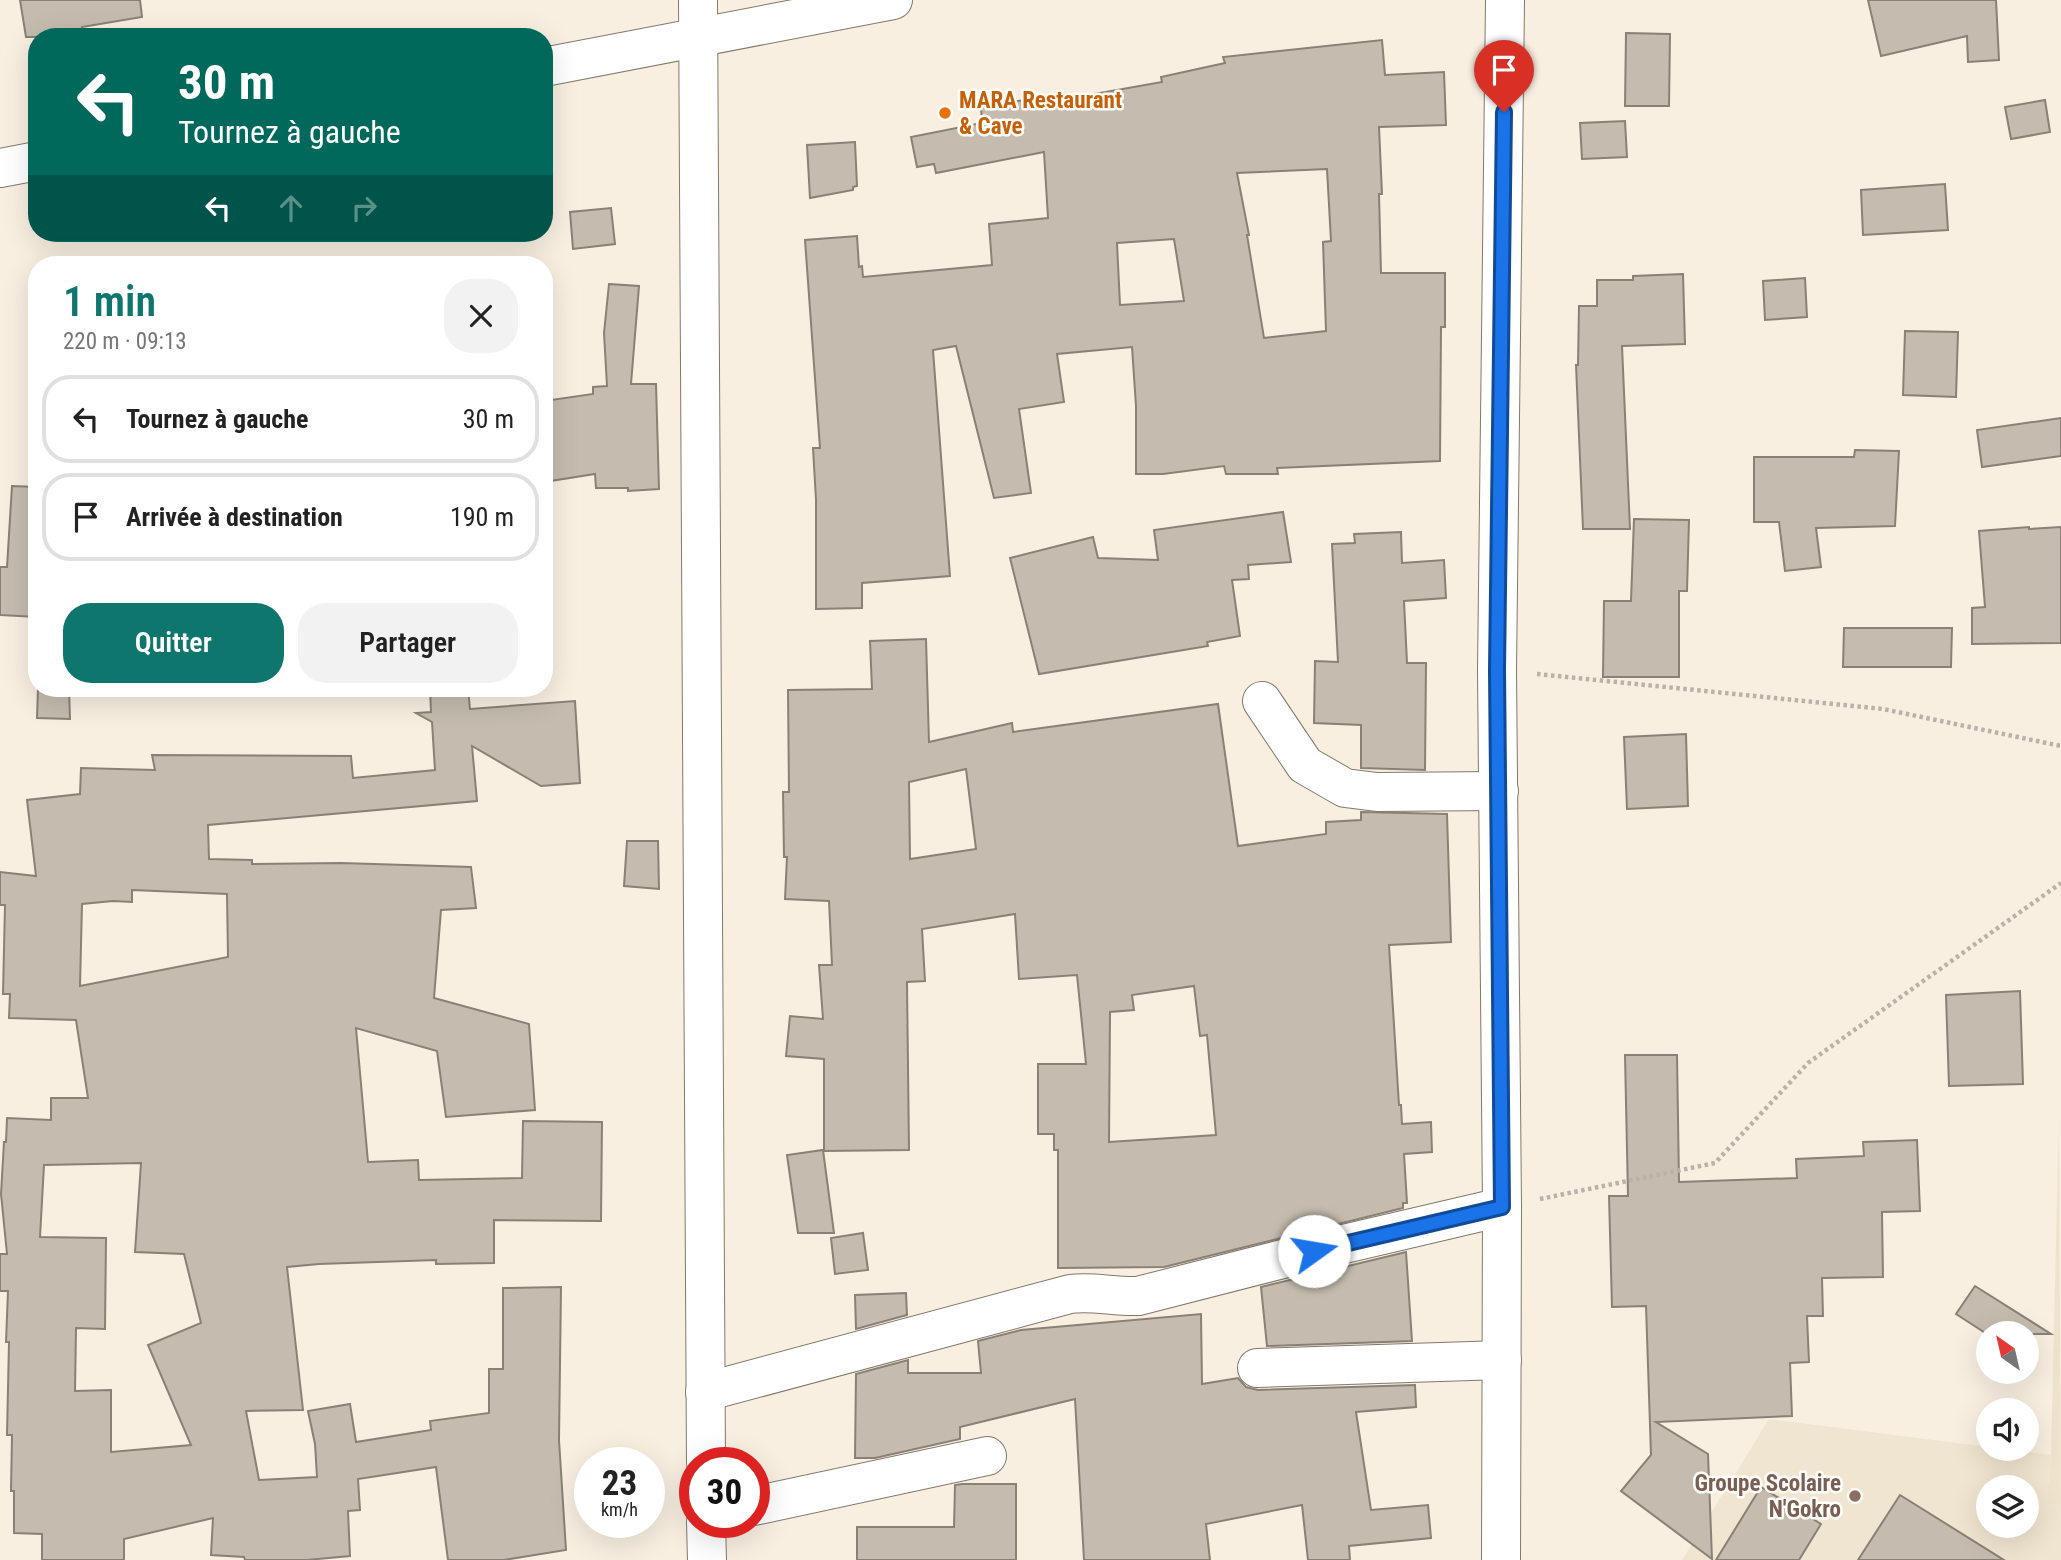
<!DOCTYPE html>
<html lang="fr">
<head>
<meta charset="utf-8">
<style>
  :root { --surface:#fff; --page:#f2f2f2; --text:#222; --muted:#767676; --line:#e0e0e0; --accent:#0f766e }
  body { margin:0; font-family:"Roboto Condensed",sans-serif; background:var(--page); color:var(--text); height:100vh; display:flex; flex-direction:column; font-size:26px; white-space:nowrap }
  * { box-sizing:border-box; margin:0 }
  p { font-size:23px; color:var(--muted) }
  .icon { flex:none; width:38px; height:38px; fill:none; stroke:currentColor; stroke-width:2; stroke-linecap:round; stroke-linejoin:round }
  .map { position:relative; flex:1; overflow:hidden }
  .side { position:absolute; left:28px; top:256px; width:525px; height:441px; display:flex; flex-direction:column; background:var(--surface); border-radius:28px; box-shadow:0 7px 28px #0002 }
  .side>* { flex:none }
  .top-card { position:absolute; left:28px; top:28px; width:525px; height:214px; border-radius:28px; box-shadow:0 7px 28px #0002; background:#00695c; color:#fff; overflow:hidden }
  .needle { width:46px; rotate:326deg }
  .buttons { position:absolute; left:1976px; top:1321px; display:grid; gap:14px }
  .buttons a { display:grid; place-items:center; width:63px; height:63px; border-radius:50%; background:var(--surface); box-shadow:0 7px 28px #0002; font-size:35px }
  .speed { position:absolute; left:574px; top:1447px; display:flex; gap:14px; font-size:35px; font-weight:700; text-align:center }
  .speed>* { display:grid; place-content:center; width:91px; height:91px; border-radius:50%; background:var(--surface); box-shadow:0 7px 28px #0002; line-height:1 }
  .speed small { font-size:18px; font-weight:400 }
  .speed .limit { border:10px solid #d22; background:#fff; color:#111 }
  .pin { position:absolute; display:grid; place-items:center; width:60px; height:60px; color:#fff; margin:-72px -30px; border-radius:50% 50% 50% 0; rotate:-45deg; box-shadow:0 0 7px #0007 }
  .pin .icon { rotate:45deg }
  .me { position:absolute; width:77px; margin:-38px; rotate:77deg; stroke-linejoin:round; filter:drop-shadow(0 0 5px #0008) }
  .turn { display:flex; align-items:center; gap:24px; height:147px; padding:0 35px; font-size:32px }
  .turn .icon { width:91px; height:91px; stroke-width:2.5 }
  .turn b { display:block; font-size:49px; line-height:60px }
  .lanes { display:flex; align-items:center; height:66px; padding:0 35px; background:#0003; justify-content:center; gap:35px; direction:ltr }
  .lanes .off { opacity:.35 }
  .round { display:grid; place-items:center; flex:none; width:74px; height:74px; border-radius:28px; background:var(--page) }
  .overview { display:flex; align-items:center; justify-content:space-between; height:119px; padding:0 35px }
  h1 { font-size:42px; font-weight:600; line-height:52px; color:var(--accent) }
  .action { display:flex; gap:14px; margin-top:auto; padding:14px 35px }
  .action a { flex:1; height:80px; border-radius:28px; background:var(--accent); color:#fff; font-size:28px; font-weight:600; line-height:80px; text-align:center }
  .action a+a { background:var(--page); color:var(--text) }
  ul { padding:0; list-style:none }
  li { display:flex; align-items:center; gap:21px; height:88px; margin:0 14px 10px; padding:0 21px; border:4px solid var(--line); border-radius:28px }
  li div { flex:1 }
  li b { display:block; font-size:26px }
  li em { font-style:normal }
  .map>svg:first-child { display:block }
  .built { fill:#f0e3ce }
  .education { fill:#f0e5d0; fill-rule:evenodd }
  .building { fill:#c5bcaf; stroke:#898175; stroke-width:2; fill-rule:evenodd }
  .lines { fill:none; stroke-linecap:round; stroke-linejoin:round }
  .minor-casing { stroke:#81796c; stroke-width:40 }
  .path { stroke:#b9b2a7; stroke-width:4.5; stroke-dasharray:3.5 3.5; stroke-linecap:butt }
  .minor { stroke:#fff; stroke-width:38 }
  .route-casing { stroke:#114b97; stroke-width:18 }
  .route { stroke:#1a73e8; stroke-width:12 }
  .food-dot { fill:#e8710a; stroke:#fffdfa; stroke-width:2.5 }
  .education-dot { fill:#8d6e63; stroke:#fffdfa; stroke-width:2.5 }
  .labels { text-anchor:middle; stroke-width:5; stroke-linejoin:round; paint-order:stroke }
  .food-label { font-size:23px; font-weight:bold; fill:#c56008; stroke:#fffdfa; text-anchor:start }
  .education-label { font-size:23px; font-weight:bold; fill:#785e54; stroke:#fffdfa; text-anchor:end }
</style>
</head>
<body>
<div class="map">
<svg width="2061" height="1560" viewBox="0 0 2061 1560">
  <rect width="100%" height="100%" fill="#f8efe1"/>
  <polygon class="built" points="2059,1114 2061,1504 2046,1505 2051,1455"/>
  <path class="education" d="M1769 1419 2051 1455 2046 1505 2061 1504V1560H1682ZM1988 1488H2026V1526H1988Z"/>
  <g class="building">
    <polygon points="20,0 140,0 142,17 82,27 84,37 26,37"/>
    <polygon points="1868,0 1996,0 1999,60 1968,62 1967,36 1881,56"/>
    <polygon points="1626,33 1670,34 1669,106 1625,106"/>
    <path d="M1382 40 1385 75 1444 72 1446 125 1379 127 1382 194H1379L1381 273H1445V327H1441L1440 461 1277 468 1278 474H1226L1224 466 1163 474H1136V406L1132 347 1057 354 1064 402 1019 409 1031 493 994 498 956 346 933 350 950 576 862 583V608L816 609V500L813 448H820L805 240 857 236 859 267 862 266 863 277 992 265 989 224 1048 218 1044 152 936 173 934 164 917 167 911 137 982 123 981 106 1055 96V101L1162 82 1161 77 1225 63 1223 57ZM1327 169 1331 241 1323 242 1326 331 1264 338 1247 235H1249L1237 173ZM1174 239 1184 301 1120 305 1117 243Z"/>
    <polygon points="2045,100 2050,132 2011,139 2005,107"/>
    <polygon points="1625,121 1627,157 1582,159 1580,123"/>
    <polygon points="855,142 857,186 853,187 853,190 810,198 807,145"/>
    <polygon points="1945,184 1948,230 1863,235 1861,190"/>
    <polygon points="611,208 615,244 573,249 570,212"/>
    <polygon points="1683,274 1685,344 1622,346 1630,529 1583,529 1576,365 1578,365 1579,306 1597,306 1597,280 1633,280 1633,276"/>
    <polygon points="1805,278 1807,317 1765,320 1763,281"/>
    <polygon points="609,284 639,286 631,384 656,384 659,489 628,491 628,488 596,488 595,474 544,482 544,401 593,394 593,387 607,386 604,333"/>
    <polygon points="1905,331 1958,332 1956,397 1903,395"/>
    <polygon points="2061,418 2061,456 1982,467 1977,430"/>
    <polygon points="1855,450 1899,451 1895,526 1816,528 1821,567 1785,571 1779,522 1754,522 1754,457 1854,457"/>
    <polygon points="12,486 37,487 37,617 0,615 0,567 7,567"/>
    <polygon points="1283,512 1291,562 1248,565 1249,579 1232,580 1240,636 1207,642 1208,646 1039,674 1010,558 1093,537 1098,558 1158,560 1154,530"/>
    <polygon points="1634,519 1689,520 1687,591 1679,591 1679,677 1603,677 1604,601 1631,601"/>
    <polygon points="2029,527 2029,529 2061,527 2061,643 1972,644 1972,608 1985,607 1979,531"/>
    <polygon points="1401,532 1402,563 1444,560 1446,598 1404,601 1407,663 1426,663 1425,770 1361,768 1361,725 1314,723 1315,661 1338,662 1332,544 1355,543 1354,534"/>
    <polygon points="1844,628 1952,628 1951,667 1843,667"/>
    <path d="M926 639 929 742 1012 723 1013 732 1218 704 1238 846 1326 834V822L1361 820V812L1447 814 1451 942 1389 945 1399 1105H1401L1402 1124 1431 1122 1432 1152 1404 1154 1407 1203H1403V1208L1164 1267 1058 1268V1150H1054V1134H1038V1064H1086L1077 975 1019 979 1015 914 922 929 925 981 907 982 909 1150 824 1151V1059L786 1056 790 1016 823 1019 819 965H832L829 901 785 899 787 857H784L783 792H789L788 690 872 689 870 641ZM966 769 976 849 910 859 909 782ZM1194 986 1200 1036 1207 1035 1216 1135 1109 1142 1110 1012 1134 1010 1132 995Z"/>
    <polygon points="38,688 69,688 70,719 37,718"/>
    <path d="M430 688H468L470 709 575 701 580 783 541 786 472 746 477 801 208 825 209 859 252 860V864L341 863 471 867 476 908 441 910 434 998 529 1024 535 1110 446 1117 437 1051 356 1028 368 1162 418 1160 419 1180 522 1178 523 1121 602 1122 601 1221 494 1220V1263L436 1264V1260L319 1264 287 1267 303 1410 246 1411 259 1480 317 1477 315 1444 308 1411 350 1404 356 1442 431 1430 430 1421 489 1413V1369H503V1288L561 1287 559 1440 566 1550 504 1560H448L436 1467 358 1479 360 1510 348 1511 350 1556 307 1560H245L244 1557 211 1555 213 1518 124 1539V1560H42V1534L14 1533V1491H11L12 1435H7L9 1342H6L8 1291H0V1254H7L1 1194 4 1142H6L7 1118 51 1120V1098H88L76 1020 9 1018 10 994H3L5 905H0V872L36 876 27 800 80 794 81 768 155 770 152 755 351 756 353 778 435 770 432 722 416 713 431 712ZM132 890 227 894 228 957 80 986 82 904 113 901 132 902ZM141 1163 135 1252 184 1254 201 1323 148 1345 191 1445 111 1452V1390L75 1391 76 1328 105 1329 106 1238 40 1237 44 1165Z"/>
    <polygon points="1686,734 1688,806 1627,809 1624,737"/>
    <polygon points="627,841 658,841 659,889 624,886"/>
    <polygon points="2020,991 2023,1084 1949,1086 1946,995"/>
    <polygon points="1625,1055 1677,1055 1679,1182 1797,1178 1796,1159 1864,1156 1863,1142 1917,1140 1920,1211 1882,1212 1883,1277 1822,1278 1823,1316 1807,1316 1809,1362 1790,1363 1792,1416 1656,1422 1708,1454 1712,1559 1621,1491 1651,1455 1646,1306 1612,1307 1609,1196 1628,1196"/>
    <polygon points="823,1150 834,1233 798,1233 787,1155"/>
    <polygon points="863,1233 868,1270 835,1274 831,1238"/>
    <polygon points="1406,1252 1412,1341 1267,1346 1261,1287"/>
    <polygon points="1975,1286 2051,1334 1987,1334 1956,1314"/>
    <polygon points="906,1293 907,1315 856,1329 855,1295"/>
    <polygon points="1201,1314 1202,1384 1238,1378 1246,1387 1258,1390 1415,1385 1416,1407 1356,1412 1371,1510 1428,1505 1431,1538 1349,1546 1350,1560 1308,1560 1302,1505 1206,1524 1210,1560 1084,1560 1075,1399 960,1427 960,1439 875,1458 855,1458 856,1374 908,1360 908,1373 981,1373 978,1341 1021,1330"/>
    <polygon points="962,1484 1016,1484 1016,1560 857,1560 857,1527 954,1527 955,1485"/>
    <polygon points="1761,1487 1821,1524 1799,1560 1716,1560"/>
    <polygon points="1900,1495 2004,1560 1858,1560"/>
  </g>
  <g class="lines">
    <defs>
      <g id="minor">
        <polyline points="698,0 706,1463"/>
        <polyline points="544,67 893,0"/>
        <polyline points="0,168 37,161"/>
        <polyline points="1262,701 1305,765 1345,788 1377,792 1499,791"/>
        <polyline points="1257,1368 1502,1360"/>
        <path d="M705 1392 1070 1294C1093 1291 1115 1297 1138 1296L1314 1251 1502 1207"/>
        <polyline points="754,1506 987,1456"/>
        <polyline points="706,1522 707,1560"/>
        <polyline points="1501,1560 1502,1207 1497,671 1505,0"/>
      </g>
    </defs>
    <use href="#minor" class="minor-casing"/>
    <g class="path">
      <polyline points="1537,674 1883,709 2061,746"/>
      <polyline points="1540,1199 1715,1163 1808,1063 2061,883"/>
    </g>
    <use href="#minor" class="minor"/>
  </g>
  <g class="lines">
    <defs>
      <polyline id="route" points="1314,1251 1502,1207 1497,670 1504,112"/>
    </defs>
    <use href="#route" class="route-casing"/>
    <use href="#route" class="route"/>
  </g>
  <circle class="food-dot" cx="945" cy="113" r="7"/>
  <circle class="education-dot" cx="1855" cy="1496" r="7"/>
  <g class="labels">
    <g class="food-label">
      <text x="959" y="108">MARA Restaurant<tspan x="959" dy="26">&amp; Cave</tspan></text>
    </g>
    <g class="education-label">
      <text x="1841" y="1491">Groupe Scolaire<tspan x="1841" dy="26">N'Gokro</tspan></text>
    </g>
  </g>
</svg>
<div class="buttons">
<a><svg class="needle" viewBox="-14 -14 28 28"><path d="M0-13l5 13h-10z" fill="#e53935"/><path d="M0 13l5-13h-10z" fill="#767676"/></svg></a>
<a><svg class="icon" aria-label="sound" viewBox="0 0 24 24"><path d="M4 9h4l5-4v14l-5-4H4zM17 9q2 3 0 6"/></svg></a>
<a><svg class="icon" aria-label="layers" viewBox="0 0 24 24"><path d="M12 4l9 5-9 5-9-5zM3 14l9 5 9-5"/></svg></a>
</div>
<div class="speed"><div>23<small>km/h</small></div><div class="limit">30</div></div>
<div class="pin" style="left:1504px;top:112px;background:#d93025"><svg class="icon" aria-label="arrive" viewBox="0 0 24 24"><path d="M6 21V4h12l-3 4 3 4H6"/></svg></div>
<svg class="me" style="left:1314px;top:1251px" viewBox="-20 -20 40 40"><circle r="19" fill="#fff"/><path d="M0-13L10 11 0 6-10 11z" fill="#1a73e8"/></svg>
<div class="top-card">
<div class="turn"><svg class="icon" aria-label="left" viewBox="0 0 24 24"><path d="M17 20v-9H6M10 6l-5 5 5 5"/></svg><div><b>30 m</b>Tournez à gauche</div></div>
<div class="lanes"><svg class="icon" aria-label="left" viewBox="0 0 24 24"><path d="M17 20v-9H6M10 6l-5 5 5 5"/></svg><svg class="icon off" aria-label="ahead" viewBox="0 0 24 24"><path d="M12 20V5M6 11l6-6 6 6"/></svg><svg class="icon off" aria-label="right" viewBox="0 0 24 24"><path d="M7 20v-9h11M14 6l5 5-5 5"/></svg></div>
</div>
<section class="side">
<div class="overview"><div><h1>1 min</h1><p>220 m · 09:13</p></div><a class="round"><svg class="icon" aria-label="close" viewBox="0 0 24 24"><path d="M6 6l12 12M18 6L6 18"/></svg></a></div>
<ul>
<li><svg class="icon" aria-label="left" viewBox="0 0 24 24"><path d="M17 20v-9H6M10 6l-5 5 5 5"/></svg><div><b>Tournez à gauche</b></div><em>30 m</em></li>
<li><svg class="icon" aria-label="arrive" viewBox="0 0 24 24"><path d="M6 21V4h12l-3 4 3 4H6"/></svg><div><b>Arrivée à destination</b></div><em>190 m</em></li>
</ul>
<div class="action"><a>Quitter</a><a>Partager</a></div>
</section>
</div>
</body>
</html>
